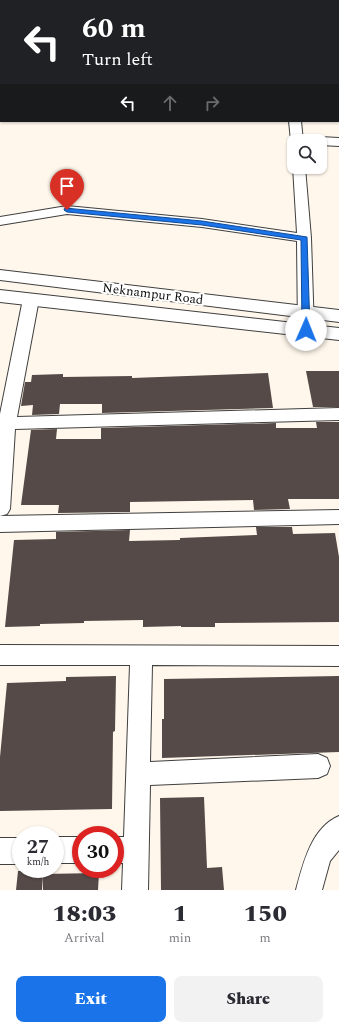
<!DOCTYPE html>
<html lang="en">
<head>
<meta charset="utf-8">
<style>
  :root { --surface:#fff; --page:#f2f2f3; --text:#2b2b33; --muted:#7c7c81; --accent:#1a73e8 }
  body { margin:0; font-family:Spectral,serif; background:var(--page); color:var(--text); height:100vh; display:flex; flex-direction:column; font-size:15px; white-space:nowrap }
  * { box-sizing:border-box; margin:0 }
  p { font-size:13px; color:var(--muted) }
  .icon { flex:none; width:22px; height:22px; fill:none; stroke:currentColor; stroke-width:2; stroke-linecap:round; stroke-linejoin:round }
  .map { position:relative; height:890px; overflow:hidden }
  .sheet { display:flex; flex-direction:column; background:var(--surface); flex:1 }
  .sheet>* { flex:none }
  .guide { position:absolute; left:0px; top:0px; width:339px; height:122px; box-shadow:0 1px 3px #0004; background:#202124; color:#fff; overflow:hidden }
  .fabs { position:absolute; left:287px; top:134px; display:grid; gap:8px }
  .fabs a { display:grid; place-items:center; width:40px; height:40px; border-radius:8px; background:var(--surface); box-shadow:0 1px 3px #0004; font-size:20px }
  .speed { position:absolute; left:12px; top:826px; display:flex; gap:8px; font-size:20px; font-weight:700; text-align:center }
  .speed>* { display:grid; place-content:center; width:52px; height:52px; border-radius:50%; background:var(--surface); box-shadow:0 1px 3px #0004; line-height:1 }
  .speed small { font-size:10px; font-weight:400 }
  .speed .limit { border:6px solid #d22; background:#fff; color:#111 }
  .pin { position:absolute; display:grid; place-items:center; width:34px; height:34px; color:#fff; margin:-41px -17px; border-radius:50% 50% 50% 0; rotate:-45deg; box-shadow:0 0 4px #0007 }
  .pin .icon { rotate:45deg }
  .me { position:absolute; width:44px; margin:-22px; rotate:1deg; stroke-linejoin:round; filter:drop-shadow(0 0 3px #0008) }
  .turn { display:flex; align-items:center; gap:14px; height:84px; padding:0 16px; font-size:18px }
  .turn .icon { width:52px; height:52px; stroke-width:2.5 }
  .turn b { display:block; font-size:28px; line-height:34px }
  .lanes { display:flex; align-items:center; height:38px; padding:0 16px; background:#0003; justify-content:center; gap:20px; direction:ltr }
  .lanes .off { opacity:.35 }
  .eta { display:flex; justify-content:space-evenly; align-items:center; height:68px; text-align:center }
  .eta b { font-size:24px; font-weight:800; line-height:28px }
  .primary-button { display:flex; gap:8px; margin-top:auto; padding:8px 16px }
  .primary-button a { flex:1; height:46px; border-radius:8px; background:var(--accent); color:#fff; font-size:16px; font-weight:800; line-height:46px; text-align:center }
  .primary-button a+a { background:var(--page); color:var(--text) }
  .map>svg:first-child { display:block }
  .building { fill:#554a47 }
  .lines { fill:none; stroke-linecap:round; stroke-linejoin:round }
  .minor-casing { stroke:#3f3f3f; stroke-width:2 }
  .tertiary-casing { stroke:#3f3f3f; stroke-width:2 }
  .minor { fill:#fff; fill-rule:evenodd }
  .tertiary { fill:#fff; fill-rule:evenodd }
  .route { fill:#1a73e8; stroke:#114b97 }
  .labels { text-anchor:middle; stroke-width:4; stroke-linejoin:round; paint-order:stroke }
  .street-label { font-size:13px; fill:#0c0c0c; stroke:#fff }
</style>
</head>
<body>
<div class="map">
<svg width="339" height="890" viewBox="0 0 339 890">
  <rect width="100%" height="100%" fill="#fff7eb"/>
  <g class="building">
    <polygon points="306,371 339,371 339,407 313,407"/>
    <polygon points="268,373 273,408 102,413 102,404 60,404 59,414 32,415 33,405 21,406 25,382 31,382 32,375 63,374 63,377 132,376 132,378"/>
    <polygon points="316,422 339,422 339,499 288,499 290,509 254,510 253,500 130,502 130,512 58,513 59,505 21,505 31,430 57,429 56,439 101,439 101,428 276,423 276,428 317,428"/>
    <polygon points="256,527 292,527 293,534 335,533 339,557 339,622 215,623 215,627 181,627 181,626 143,627 143,620 84,621 84,623 40,624 40,626 5,627 14,540 56,539 56,532 130,530 129,541 180,540 180,538 257,535"/>
    <polygon points="116,676 115,731 113,732 112,809 0,811 0,757 7,683 66,681 66,677"/>
    <polygon points="339,676 339,752 162,758 162,719 164,719 164,679"/>
    <polygon points="204,797 207,868 222,867 224,890 161,890 160,798"/>
    <polygon points="44,870 43,874 99,873 98,890 43,890 43,876 42,890 16,890 18,871"/>
  </g>
  <g class="lines">
    <defs>
      <g id="minor">
        <rect x="50" y="0" width="10" height="1"/>
        <rect x="158" y="0" width="10" height="1"/>
        <rect x="202" y="0" width="10" height="1"/>
        <rect x="282" y="0" width="10" height="1"/>
        <rect x="338" y="18" width="1" height="6"/>
        <polygon points="289,121 301,121 303,141 294,141 294,144 293,144 291,141"/>
        <polygon points="320,137 339,138 339,146 320,145 320,141 314,141 316,138"/>
        <polygon points="294,165 294,167 305,167 311,238 314,330 312,334 306,335 300,334 298,330 297,241 202,227 67,214 0,225 0,217 67,206 202,219 297,233 293,167"/>
        <polygon points="31,294 36,296 39,299 17,417 339,408 339,420 15,429 10,509 7,514 0,516 0,414 23,299 26,296"/>
        <polygon points="339,510 339,524 0,532 0,516"/>
        <polygon points="0,645 339,646 339,666 152,665 150,762 318,754 327,758 330,766 327,774 318,778 150,785 148,890 122,890 123,863 115,863 115,837 124,837 130,665 0,665"/>
        <path d="M339 816V850L330 861 322 890H296C303 864 311 828 339 816Z"/>
        <rect x="55" y="837" width="26" height="26"/>
        <rect x="0" y="838" width="21" height="26"/>
      </g>
      <g id="tertiary">
        <polygon points="0,270 339,310 339,322 0,280"/>
        <polygon points="0,290 339,328 339,340 0,302"/>
      </g>
    </defs>
    <use href="#minor" class="minor-casing"/>
    <use href="#tertiary" class="tertiary-casing"/>
    <use href="#minor" class="minor"/>
    <use href="#tertiary" class="tertiary"/>
  </g>
  <polygon class="route" points="65,208 202,221 307,237 310,330 306,333 302,330 301,240 202,225 67,212 64,210"/>
  <g class="labels">
    <g class="street-label">
      <text transform="translate(153 293) rotate(7)" y="5">Neknampur Road</text>
    </g>
  </g>
</svg>
<div class="fabs">
<a><svg class="icon" aria-label="search" viewBox="0 0 24 24"><circle cx="10" cy="10" r="6"/><path d="M15 15l6 6"/></svg></a>
</div>
<div class="speed"><div>27<small>km/h</small></div><div class="limit">30</div></div>
<div class="pin" style="left:67px;top:210px;background:#d93025"><svg class="icon" aria-label="arrive" viewBox="0 0 24 24"><path d="M6 21V4h12l-3 4 3 4H6"/></svg></div>
<svg class="me" style="left:306px;top:330px" viewBox="-20 -20 40 40"><circle r="19" fill="#fff"/><path d="M0-13L10 11 0 6-10 11z" fill="#1a73e8"/></svg>
<div class="guide">
<div class="turn"><svg class="icon" aria-label="left" viewBox="0 0 24 24"><path d="M17 20v-9H6M10 6l-5 5 5 5"/></svg><div><b>60 m</b>Turn left</div></div>
<div class="lanes"><svg class="icon" aria-label="left" viewBox="0 0 24 24"><path d="M17 20v-9H6M10 6l-5 5 5 5"/></svg><svg class="icon off" aria-label="ahead" viewBox="0 0 24 24"><path d="M12 20V5M6 11l6-6 6 6"/></svg><svg class="icon off" aria-label="right" viewBox="0 0 24 24"><path d="M7 20v-9h11M14 6l5 5-5 5"/></svg></div>
</div>
</div>
<section class="sheet">
<div class="eta">
<div><b>18:03</b><p>Arrival</p></div>
<div><b>1</b><p>min</p></div>
<div><b>150</b><p>m</p></div>
</div>
<div class="primary-button"><a>Exit</a><a>Share</a></div>
</section>
</body>
</html>
